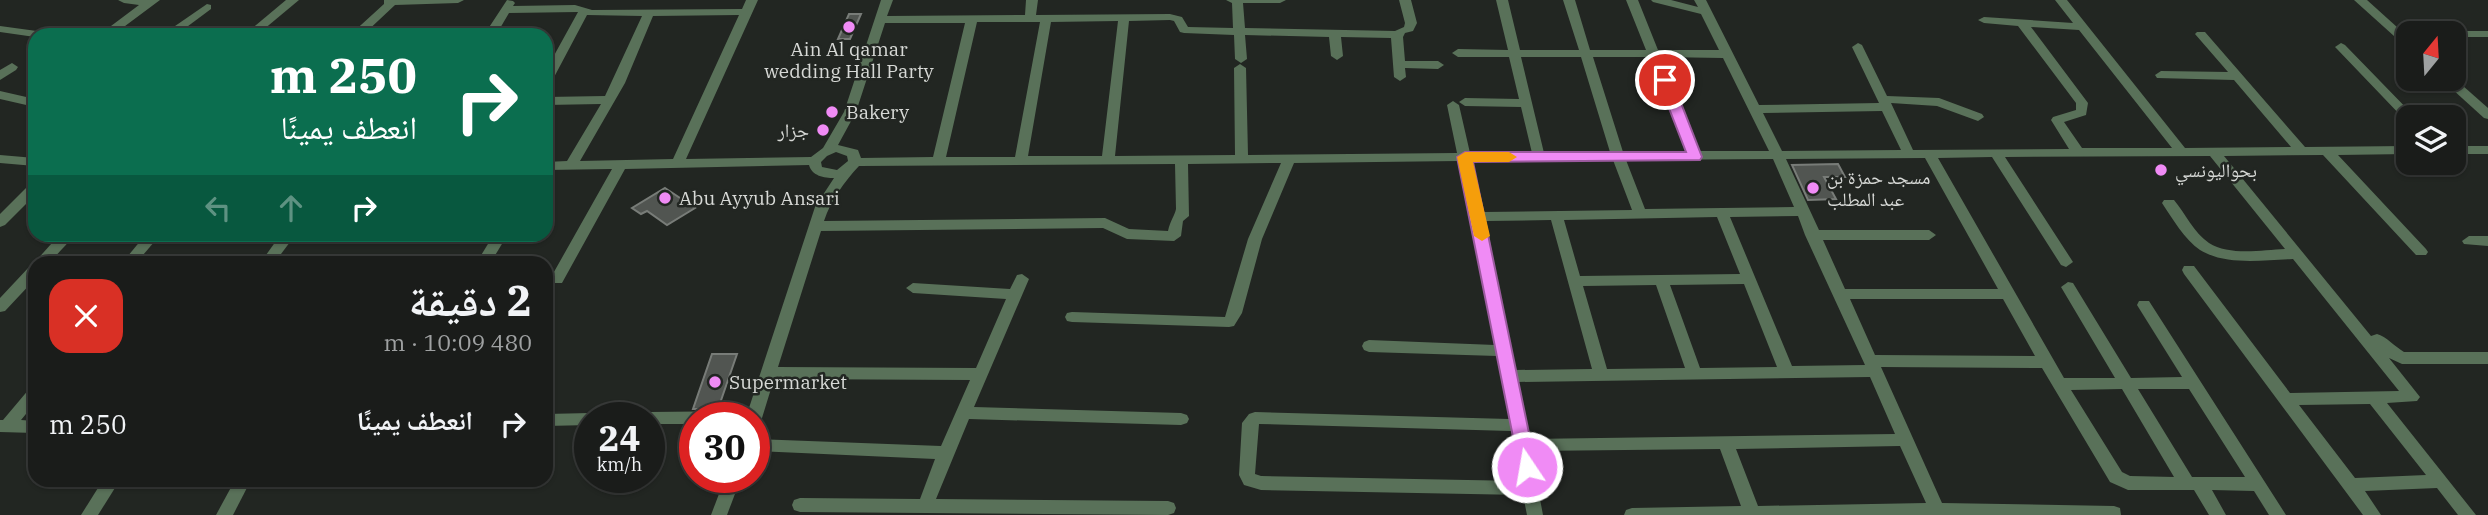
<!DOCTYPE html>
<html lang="ar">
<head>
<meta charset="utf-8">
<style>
  :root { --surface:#1a1c1a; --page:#232523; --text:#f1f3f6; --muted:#9fa1a2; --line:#383a39 }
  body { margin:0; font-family:"IBM Plex Serif","Noto Naskh Arabic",serif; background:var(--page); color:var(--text); direction:rtl; height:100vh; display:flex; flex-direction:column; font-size:26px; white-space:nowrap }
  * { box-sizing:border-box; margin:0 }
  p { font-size:23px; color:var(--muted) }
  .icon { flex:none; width:38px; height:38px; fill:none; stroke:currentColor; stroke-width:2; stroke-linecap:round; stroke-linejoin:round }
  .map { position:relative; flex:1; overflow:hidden; direction:ltr }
  .details { position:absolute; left:28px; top:256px; width:525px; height:231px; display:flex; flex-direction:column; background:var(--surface); border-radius:21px; box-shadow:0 2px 5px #0004,0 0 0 2px var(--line); direction:rtl }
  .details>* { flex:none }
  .guide { position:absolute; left:28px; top:28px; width:525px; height:214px; border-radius:21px; box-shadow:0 2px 5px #0004,0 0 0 2px var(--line); direction:rtl; background:#0b6e4f; color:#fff; overflow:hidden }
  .needle { width:46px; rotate:18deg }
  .buttons { position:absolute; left:2396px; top:21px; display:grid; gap:14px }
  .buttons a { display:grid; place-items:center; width:70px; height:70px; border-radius:14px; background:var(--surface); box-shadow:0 2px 5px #0004,0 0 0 2px var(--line); font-size:35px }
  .speed { position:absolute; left:574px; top:402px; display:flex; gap:14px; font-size:35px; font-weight:700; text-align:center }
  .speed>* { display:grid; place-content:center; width:91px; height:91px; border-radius:50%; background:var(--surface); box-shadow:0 2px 5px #0004,0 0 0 2px var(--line); line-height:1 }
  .speed small { font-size:18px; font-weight:400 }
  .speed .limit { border:10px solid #d22; background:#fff; color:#111 }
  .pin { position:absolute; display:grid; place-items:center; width:60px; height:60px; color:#fff; margin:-30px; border:4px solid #fff; border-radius:50%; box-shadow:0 2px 7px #0007 }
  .me { position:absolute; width:77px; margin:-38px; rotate:348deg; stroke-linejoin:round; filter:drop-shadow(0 0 5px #0008) }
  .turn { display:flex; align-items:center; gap:24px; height:147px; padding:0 21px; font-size:32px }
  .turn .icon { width:91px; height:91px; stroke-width:2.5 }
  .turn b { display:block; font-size:49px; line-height:60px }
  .lanes { display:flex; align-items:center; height:66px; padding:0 21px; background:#0003; justify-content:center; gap:35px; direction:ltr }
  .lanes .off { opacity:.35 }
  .round { display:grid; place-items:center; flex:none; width:74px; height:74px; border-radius:21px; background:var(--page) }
  .summary { display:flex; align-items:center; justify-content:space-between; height:119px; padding:0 21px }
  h1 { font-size:42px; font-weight:700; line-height:52px }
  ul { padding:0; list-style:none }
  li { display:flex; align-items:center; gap:21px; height:98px; padding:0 21px }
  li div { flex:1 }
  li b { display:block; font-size:26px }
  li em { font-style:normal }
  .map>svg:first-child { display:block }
  .building { fill:#515551; stroke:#787c78; stroke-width:2 }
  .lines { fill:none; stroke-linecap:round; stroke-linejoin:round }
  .minor { fill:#597159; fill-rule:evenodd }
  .route { fill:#f08bf5; stroke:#9c5a9f; stroke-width:2 }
  .slow { fill:#f59e0b }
  .poi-dot { fill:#f08bf5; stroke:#222622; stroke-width:2.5 }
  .labels { text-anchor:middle; stroke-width:5; stroke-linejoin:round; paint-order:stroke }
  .poi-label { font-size:19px; fill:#d7d9d6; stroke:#222622; text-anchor:start }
</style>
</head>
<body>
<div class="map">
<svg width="2488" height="515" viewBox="0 0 2488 515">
  <rect width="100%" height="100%" fill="#222622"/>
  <g class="building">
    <polygon points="849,14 861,14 850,39 838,39"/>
    <polygon points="1838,164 1845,177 1824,177 1836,199 1808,200 1792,165"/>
    <polygon points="665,188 695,208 667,225 647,211 641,214 632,208"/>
    <polygon points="712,354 737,354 718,409 693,409"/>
  </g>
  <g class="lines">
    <g class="minor">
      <polygon points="118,0 160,0 113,35 99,35 139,5 124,3"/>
      <polygon points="286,0 299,0 257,35 244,35"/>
      <polygon points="384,0 464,0 458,3 395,5 363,35 350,35 384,4"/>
      <path d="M507 0 513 1 515 3 513 6 575 5 592 10 742 9 746 0H758L686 159 811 157 823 148 844 112 881 0H893L887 16 1025 15 1026 0H1038L1036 15 1170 14 1182 17 1188 27 1233 28 1232 3 1226 0H1286L1280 3H1243L1245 28 1395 31 1404 27 1405 23 1399 0H1411L1417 23 1413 31 1405 33 1403 37 1405 61H1438L1444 65 1438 69 1405 68 1406 77 1400 81 1394 77 1391 38 1341 37 1343 56 1337 60 1331 56 1329 37 1245 35 1247 59 1241 63 1235 59 1234 35 1184 33 1180 32 1174 21 1170 20 1129 21 1115 156 1235 155 1234 68 1240 64 1246 68 1248 155 1457 153 1447 105 1453 101 1459 105 1470 153H1532L1521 107 1465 106 1459 102 1465 98 1519 99 1509 57H1458L1452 53 1458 49 1508 50 1496 0H1508L1520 50H1579L1563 0H1575L1590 50H1646L1626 0H1638L1658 50H1719L1701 14 1653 2 1651 0H1671L1698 7 1694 0H1706L1759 105 1879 103 1852 47 1858 43 1862 45 1887 96 1939 98 1982 114 1984 117 1978 121 1937 106 1891 103 1913 150 2069 149 2051 120 2053 117 2076 110V103L2018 26 1984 23 1978 20 1984 17 2073 23 2055 0H2067L2185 148 2291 147 2234 80 2157 78 2155 75 2161 71 2228 72 2195 34 2197 32H2205L2305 147 2408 146V154L2338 155 2426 249 2428 252 2426 255H2416L2323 155 2224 156 2371 336 2377 334C2386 336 2395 347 2404 352H2488V364H2402L2389 358 2420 397 2417 401 2387 403 2476 515H2458L2437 488 2365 491 2381 515H2363L2184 274 2182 270 2184 266H2194L2290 393 2399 391 2293 259C2264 260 2226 266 2200 250 2185 240 2172 218 2162 203L2164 200H2174C2185 213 2194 233 2209 243 2229 256 2262 250 2285 249L2210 156 2005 157 2073 262 2066 267 2061 265 1992 157 1938 158 2064 378H2115L2061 287 2068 282 2073 283 2131 378 2182 377 2137 305 2139 301H2149L2286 515H2269L2254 491 2212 490 2226 515H2209L2194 490H2128L2110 482 2042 368 1881 367 1942 503 2114 506 2120 508 2121 515H1624L1626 510 1632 508 1741 506 1720 449 1531 451 1543 515H1527L1523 495 1261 490 1244 485 1239 475 1242 423 1249 414 1255 412 1509 419 1497 356 1369 352 1364 350 1362 346 1364 342 1369 340 1495 345 1459 161 1294 163 1262 239 1242 313 1234 326 1229 327 1072 322 1067 321 1065 317 1067 313 1072 312 1225 317 1248 239 1281 163 1188 164 1189 216 1183 221 1181 236 1174 241 1127 239 1103 228 821 231 778 367 976 368 1006 299 913 293 906 288 913 283 1010 289 1017 275 1022 274 1029 279 974 407 1181 413 1187 415 1189 419 1187 423 1181 425 969 419 936 499 1168 501 1174 503 1176 508 1174 513 1168 515 800 512 794 510 792 505 794 500 800 498 920 499 935 459 754 451V439L941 446 970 380 774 379 762 418 760 422 754 424V418H695V424H649V418H641L643 414 649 412 748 411 815 207 834 178C824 178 812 176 809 165L625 169 562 283H552L550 279 612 169 546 170V162L567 161 601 104 546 105V97L605 96 642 16 587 15 552 81 546 85V70L578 12 509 13 496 35H484ZM739 15 673 159 580 161 625 83 653 16ZM1118 21 1102 156H1028L1051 22ZM977 22H1040L1015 157H946ZM885 23H965L933 157 861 158 858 150 838 145 856 112ZM2031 27 2079 30 2172 148H2082L2064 122 2086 115 2088 103ZM1521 57H1581L1610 152 1544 153ZM1593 57H1649L1686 151 1623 152ZM1661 57 1723 58 1769 151H1699ZM1882 111 1901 150 1782 151 1763 113ZM836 152 847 156 848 161 837 170 822 167 821 162 827 156ZM1925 158 1998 289H1845L1823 240H1929L1936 235 1929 230H1819L1786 159ZM1773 159 1794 207 1645 209 1626 160ZM1613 160 1632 210 1484 212 1472 161ZM1175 164 1176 209C1175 215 1170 221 1168 231L1129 229 1105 218 824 221C831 200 844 182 859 166ZM1798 216 1805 235 1865 365 1792 366 1730 217ZM1717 217 1740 274 1580 276 1564 220ZM1551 220 1592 369 1515 370 1486 221ZM1744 284 1777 367 1700 368 1670 285ZM1656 285 1685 368 1607 369 1583 286ZM1850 299H2003L2035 356 1875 355ZM1870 377 1895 434 1528 439 1517 382ZM2122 389 2174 477 2130 476 2122 472 2071 390ZM2138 389H2189L2245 477H2192ZM2370 404 2426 475 2355 478 2299 405ZM1259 424 1511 431 1520 481 1261 476 1255 474ZM1900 446 1926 503 1758 506 1736 449Z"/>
      <polygon points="2354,0 2367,0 2408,37 2408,47 2404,45"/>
      <polygon points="207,4 211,5 211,9 176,35 162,35"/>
      <polygon points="0,26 44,32 50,35 35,35 35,37 0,32"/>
      <polygon points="301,28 332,32 338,35 297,33 295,31"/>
      <polygon points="2454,31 2488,31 2488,37 2454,37 2454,33 2449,33"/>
      <polygon points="2341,43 2345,45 2415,117 2405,120 2337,49 2335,47"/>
      <polygon points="12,63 18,67 16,70 0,80 0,70"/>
      <polygon points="2454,78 2488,108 2488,119 2484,118 2441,79"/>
      <polygon points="0,91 35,99 35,107 0,99"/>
      <rect x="2454" y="146" width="34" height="8"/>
      <polygon points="0,155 35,158 35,166 0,163"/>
      <polygon points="35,183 35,195 5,225 0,227 0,214 30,184"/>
      <polygon points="60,234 76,234 50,262 35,262"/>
      <polygon points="146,234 161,234 137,262 123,262"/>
      <polygon points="281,234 296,234 275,262 261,262"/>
      <polygon points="494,234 508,234 491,262 477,262"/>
      <polygon points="2469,236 2488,236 2488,246 2464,244 2462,241"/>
      <polygon points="35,265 35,279 5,311 0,312 0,298 30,266"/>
      <polygon points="35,386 35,403 21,420 35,421 35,433 0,432 0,420 3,420 30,388"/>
      <polygon points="590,413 596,415 597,418 590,418 590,425 546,426 546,414"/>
      <polygon points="725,478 741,478 727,515 711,515"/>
      <polygon points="103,480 120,480 98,515 81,515"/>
      <polygon points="235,480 251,480 233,515 216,515"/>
    </g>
  </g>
  <polygon class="route" points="1665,76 1672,80 1702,157 1700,160 1473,162 1536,467 1533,472 1527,474 1520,472 1457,157 1465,152 1686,152 1658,80"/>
  <polygon class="slow" points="1465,152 1509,152 1517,157 1509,162 1473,162 1490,236 1482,241 1474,236 1457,157"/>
  <g class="poi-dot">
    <circle cx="849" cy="27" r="7"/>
    <circle cx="832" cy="112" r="7"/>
    <circle cx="823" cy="130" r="7"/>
    <circle cx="2161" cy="170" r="7"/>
    <circle cx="1813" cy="188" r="7"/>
    <circle cx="665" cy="198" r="7"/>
    <circle cx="715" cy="382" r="7"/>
  </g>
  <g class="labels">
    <g class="poi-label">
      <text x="849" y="56" text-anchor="middle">Ain Al qamar<tspan x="849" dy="22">wedding Hall Party</tspan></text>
      <text x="846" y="119">Bakery</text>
      <text x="809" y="137" text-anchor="end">جزار</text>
      <text x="2175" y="177">بحواليونسي</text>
      <text x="1827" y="184">مسجد حمزة بن<tspan x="1827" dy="22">عبد المطلب</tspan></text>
      <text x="679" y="205">Abu Ayyub Ansari</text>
      <text x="729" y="389">Supermarket</text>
    </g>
  </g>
</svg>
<div class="buttons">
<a><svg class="needle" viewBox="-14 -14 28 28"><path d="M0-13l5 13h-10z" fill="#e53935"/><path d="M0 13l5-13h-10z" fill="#9fa1a2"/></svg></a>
<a><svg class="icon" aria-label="layers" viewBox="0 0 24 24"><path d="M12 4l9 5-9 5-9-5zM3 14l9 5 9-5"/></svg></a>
</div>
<div class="speed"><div>24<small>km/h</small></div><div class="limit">30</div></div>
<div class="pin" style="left:1665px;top:80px;background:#d93025"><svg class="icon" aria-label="arrive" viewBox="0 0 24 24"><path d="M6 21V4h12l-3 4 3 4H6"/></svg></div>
<svg class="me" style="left:1527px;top:467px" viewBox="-20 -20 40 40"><circle r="17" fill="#f08bf5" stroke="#fff" stroke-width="3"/><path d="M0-11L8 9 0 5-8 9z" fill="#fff"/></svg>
<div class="guide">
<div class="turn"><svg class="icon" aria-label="right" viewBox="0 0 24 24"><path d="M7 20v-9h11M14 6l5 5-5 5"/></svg><div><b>250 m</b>انعطف يمينًا</div></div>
<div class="lanes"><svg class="icon off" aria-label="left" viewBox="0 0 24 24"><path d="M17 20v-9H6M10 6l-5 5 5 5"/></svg><svg class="icon off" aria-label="ahead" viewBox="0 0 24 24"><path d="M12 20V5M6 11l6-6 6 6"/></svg><svg class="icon" aria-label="right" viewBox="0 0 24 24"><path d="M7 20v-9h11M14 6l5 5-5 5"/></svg></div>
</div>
<section class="details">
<div class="summary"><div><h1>2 دقيقة</h1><p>480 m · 10:09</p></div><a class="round" style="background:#d93025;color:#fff"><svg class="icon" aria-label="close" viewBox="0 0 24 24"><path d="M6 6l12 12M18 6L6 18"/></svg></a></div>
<ul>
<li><svg class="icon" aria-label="right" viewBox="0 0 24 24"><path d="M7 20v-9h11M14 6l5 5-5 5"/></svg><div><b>انعطف يمينًا</b></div><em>250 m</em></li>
</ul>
</section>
</div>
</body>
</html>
